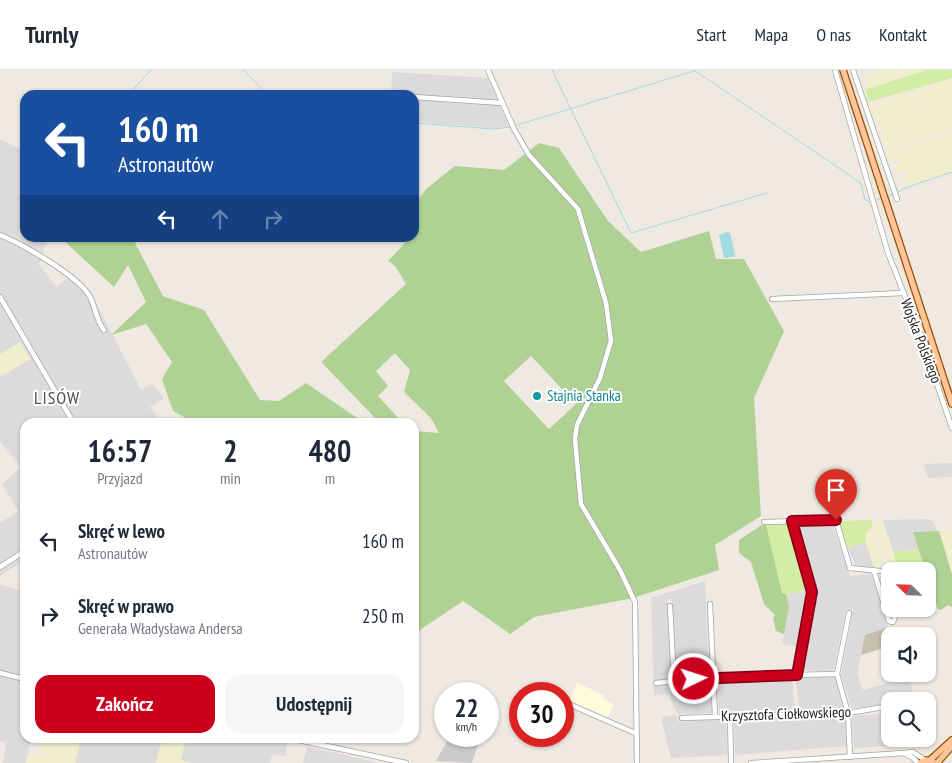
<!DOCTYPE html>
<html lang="pl">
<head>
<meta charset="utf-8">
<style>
  :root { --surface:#fff; --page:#f6f6f7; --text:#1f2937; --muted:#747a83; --line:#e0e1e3; --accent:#cb001c }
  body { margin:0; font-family:"PT Sans Narrow",sans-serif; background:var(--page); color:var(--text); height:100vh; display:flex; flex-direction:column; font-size:19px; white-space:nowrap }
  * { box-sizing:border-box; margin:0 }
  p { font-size:16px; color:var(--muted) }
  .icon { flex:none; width:28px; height:28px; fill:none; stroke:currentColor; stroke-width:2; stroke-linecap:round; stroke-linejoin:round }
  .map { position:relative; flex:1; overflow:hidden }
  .side { position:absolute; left:20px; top:348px; width:399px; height:325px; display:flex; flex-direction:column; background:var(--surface); border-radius:15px; box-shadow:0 1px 4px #0004 }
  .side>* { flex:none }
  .hud { position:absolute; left:20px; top:20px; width:399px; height:152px; border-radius:15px; box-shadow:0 1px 4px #0004; background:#1a4fa0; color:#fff; overflow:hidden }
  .needle { width:32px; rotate:293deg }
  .fabs { position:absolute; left:881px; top:492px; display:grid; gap:10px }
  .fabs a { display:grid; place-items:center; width:55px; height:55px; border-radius:10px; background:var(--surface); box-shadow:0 1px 4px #0004; font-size:25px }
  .speed { position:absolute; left:434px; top:612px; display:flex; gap:10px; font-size:25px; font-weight:700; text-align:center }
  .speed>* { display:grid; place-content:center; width:65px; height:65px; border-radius:50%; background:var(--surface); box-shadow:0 1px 4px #0004; line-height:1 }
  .speed small { font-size:12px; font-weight:400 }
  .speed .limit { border:8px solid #d22; background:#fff; color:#111 }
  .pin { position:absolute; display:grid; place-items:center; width:42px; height:42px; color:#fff; margin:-51px -21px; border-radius:50% 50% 50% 0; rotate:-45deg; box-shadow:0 0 5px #0007 }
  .pin .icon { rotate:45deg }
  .me { position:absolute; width:55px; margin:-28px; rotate:86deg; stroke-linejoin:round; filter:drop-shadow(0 0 4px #0008) }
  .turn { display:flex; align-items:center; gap:18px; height:105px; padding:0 15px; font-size:22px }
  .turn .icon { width:65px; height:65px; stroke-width:2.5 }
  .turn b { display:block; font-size:35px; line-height:42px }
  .lanes { display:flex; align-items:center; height:48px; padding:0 15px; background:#0003; justify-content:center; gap:25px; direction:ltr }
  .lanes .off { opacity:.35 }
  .eta { display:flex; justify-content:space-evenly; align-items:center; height:85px; text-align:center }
  .eta b { font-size:30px; font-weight:800; line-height:35px }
  .button { display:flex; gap:10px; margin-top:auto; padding:10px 15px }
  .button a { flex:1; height:58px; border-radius:15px; background:var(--accent); color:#fff; font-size:20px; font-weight:800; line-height:58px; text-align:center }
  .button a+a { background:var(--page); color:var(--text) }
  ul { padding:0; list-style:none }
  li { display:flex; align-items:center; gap:15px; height:75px; padding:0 15px }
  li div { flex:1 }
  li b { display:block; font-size:19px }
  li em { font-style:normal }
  header { display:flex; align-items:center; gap:30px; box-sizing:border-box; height:70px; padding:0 25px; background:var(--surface); border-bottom:1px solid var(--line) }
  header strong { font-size:24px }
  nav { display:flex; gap:28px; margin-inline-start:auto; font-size:18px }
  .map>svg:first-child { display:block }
  .residential { fill:#dcdada }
  .education { fill:#fffadc }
  .religious { fill:#cbcbcb }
  .construction { fill:#c5c1ad }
  .farmland { fill:#f0eecc }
  .grass { fill:#d3eea4 }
  .forest { fill:#afd294; fill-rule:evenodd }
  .water { fill:#9fdbe1 }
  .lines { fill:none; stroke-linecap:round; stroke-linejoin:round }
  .stream { stroke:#9fdbe1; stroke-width:1 }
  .minor-casing { stroke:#a4a4a4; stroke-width:6 }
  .major-casing { stroke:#975000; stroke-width:8 }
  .minor { stroke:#fff; stroke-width:4.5 }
  .major { stroke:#ffc498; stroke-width:5.5 }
  .route-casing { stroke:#840012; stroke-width:12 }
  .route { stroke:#cb001c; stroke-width:9 }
  .culture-dot { fill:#0f9aa8; stroke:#fff; stroke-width:2 }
  .labels { text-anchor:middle; stroke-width:4; stroke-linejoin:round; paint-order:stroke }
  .street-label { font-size:15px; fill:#1d1d1d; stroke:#fff }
  .culture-label { font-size:15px; fill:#0d838f; stroke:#fff; text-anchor:start }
  .quarter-label { font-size:18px; letter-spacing:1px; fill:#505050; stroke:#fff }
</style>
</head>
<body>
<header>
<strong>Turnly</strong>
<nav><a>Start</a><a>Mapa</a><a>O nas</a><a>Kontakt</a></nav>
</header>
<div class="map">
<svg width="952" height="693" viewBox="0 0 952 693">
  <rect width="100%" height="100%" fill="#f0e9e2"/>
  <g class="residential">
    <polygon points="392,2 488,8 509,56 494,58 414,52 414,25 391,25"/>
    <polygon points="0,69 25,82 25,168 48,168 39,195 57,217 73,203 91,223 141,320 152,314 164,328 150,337 160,352 25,352 25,490 0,506 0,453 18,441 2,414 21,397 0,371"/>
    <polygon points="952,393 952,407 928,408 924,394"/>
    <polygon points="929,449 934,453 937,461 914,462 919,480 893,481 883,450"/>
    <polygon points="832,452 850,506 873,504 888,557 865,565 857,604 863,620 909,607 914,625 877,636 852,638 841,605 853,540 846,539 834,599 831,601 802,600 815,532 815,520 795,455 797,453"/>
    <polygon points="866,472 874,497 857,499 848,478"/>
    <polygon points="705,511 709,604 677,605 672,529 667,529 672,611 710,610 712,643 677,644 669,624 654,625 651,528"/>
    <polygon points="0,515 25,521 25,668 31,668 26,693 3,693 6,673 0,671"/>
    <polygon points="809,520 798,577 782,574 789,536 786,524"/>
    <polygon points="835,606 843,639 799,640 796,608"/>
    <polygon points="792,607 795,641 719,643 718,609"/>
    <polygon points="890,641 890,669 927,669 929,674 854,678 852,646 878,644"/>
    <polygon points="675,645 679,652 726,649 727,685 671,688 661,647"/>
    <polygon points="845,645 846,676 735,685 734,649"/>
    <polygon points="69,668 162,668 156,693 75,693 80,671"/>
    <polygon points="186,668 287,668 288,673 285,686 272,684 270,693 190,693 181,690"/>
    <polygon points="307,677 318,679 380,693 303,693"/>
  </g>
  <polygon class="education" points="577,613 604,625 604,630 614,634 607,649 569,632"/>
  <polygon class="religious" points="450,666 481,666 472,693 436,691"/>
  <polygon class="construction" points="886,558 884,578 861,585 865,565"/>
  <g class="farmland">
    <polygon points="879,0 928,0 878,16 867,18 865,5"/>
    <polygon points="952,9 952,59 925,67 910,23"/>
    <polygon points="904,24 908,24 924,67 887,79 882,71 884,70 874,45 870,45 869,36"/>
    <polygon points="952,61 952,101 911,115 901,115 899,110 907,107 907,103 895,101 894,96 900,91 897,88 890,90 886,82"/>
    <polygon points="20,272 31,289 0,307 0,284"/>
    <polygon points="878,450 883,452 898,500 893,499 884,490 874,456"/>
    <polygon points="872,458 882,491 879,497 874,497 864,468 866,462"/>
    <polygon points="939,461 952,461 952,504"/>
    <polygon points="43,668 54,668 80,675 75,693 26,693 27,684 38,686"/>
    <polygon points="162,668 185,668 181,690 190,693 156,693"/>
  </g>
  <g class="grass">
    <polygon points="928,0 952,0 952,8 868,32 866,19"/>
    <path d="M872 450V458C865 460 864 466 866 472L846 478 839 455 840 451Z"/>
    <polygon points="785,453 791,456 809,520 786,524 782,523 765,457 767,454"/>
    <polygon points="919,480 926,501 898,501 893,481"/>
  </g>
  <g class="forest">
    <path d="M539 73 559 78 608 151 641 182 709 161 716 189H744L784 261 754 328 761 446 715 475 719 500 633 528 534 547 510 564 463 531 414 564V361L439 363 431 348 404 322 410 300 395 283 376 301 388 316 378 326 402 352H379L321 292 406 214 395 196 388 191 410 168H414V136L426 119 455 96 504 100ZM531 286 576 334 549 359 504 311Z"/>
    <polygon points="61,168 143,168 135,173 163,226 204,240 260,330 279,331 306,313 363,352 193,352 173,341 162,309 172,292 146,254 111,265 146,232 128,195 114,217"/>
    <polygon points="762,455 766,455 782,523 786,524 789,536 784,564 776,561 773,548 775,545 764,534 751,492 739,483 739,470"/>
    <polygon points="939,461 952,504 952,537 948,535 941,540 938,539 913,462"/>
  </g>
  <polygon class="water" points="727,162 730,163 735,185 734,187 724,188 719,165"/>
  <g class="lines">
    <g class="stream">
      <polyline points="244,0 267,25"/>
      <polyline points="552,0 631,163 767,123"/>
      <polyline points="694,0 861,113 865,130 870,132 882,128"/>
      <polyline points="128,25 151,0"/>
      <polyline points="414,53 494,59 510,57"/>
      <polyline points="514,56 694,1"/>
      <polyline points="897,123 905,118 952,102"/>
      <polyline points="886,127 894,124"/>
    </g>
    <defs>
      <g id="minor">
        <polyline points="488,0 514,59 529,85 578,139 606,233 611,271 600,308 577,355 575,369 581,434 620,500 635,532 637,693"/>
        <polyline points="835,0 888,183 921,267 952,358"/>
        <polyline points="853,0 897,129"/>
        <polyline points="414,27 502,33"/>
        <path d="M0 165C23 174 76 205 89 225 96 236 95 249 104 260"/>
        <polyline points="0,227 73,352"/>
        <polyline points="772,229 903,223"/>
        <polyline points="791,451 812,522 797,605"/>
        <polyline points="764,452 836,450 850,498 890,502"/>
        <polyline points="0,497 25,481"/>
        <polyline points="874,501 889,551 893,552 898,539"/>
        <polyline points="710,534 715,646"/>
        <polyline points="670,536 674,611"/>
        <polyline points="849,543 837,604 848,643 850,687"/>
        <polyline points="0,603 25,609"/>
        <polyline points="656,613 713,607 837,604"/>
        <polyline points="562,631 635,663"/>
        <polyline points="905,631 914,628"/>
        <polyline points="730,646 731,693"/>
        <polyline points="682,648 848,643 890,636"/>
        <polyline points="289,668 406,693"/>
        <polyline points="904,683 913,682 925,690"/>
        <polyline points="751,693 904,683 913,688 918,693"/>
      </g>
      <g id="major">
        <polyline points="843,0 952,334"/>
        <polyline points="930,690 952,670"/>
        <polyline points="920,693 926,690 933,692"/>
        <polyline points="937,693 952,676"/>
      </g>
    </defs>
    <use href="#minor" class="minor-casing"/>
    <use href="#major" class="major-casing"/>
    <use href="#minor" class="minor"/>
    <use href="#major" class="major"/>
  </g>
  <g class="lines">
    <defs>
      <polyline id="route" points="694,609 797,605 812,522 792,451 836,450"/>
    </defs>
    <use href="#route" class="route-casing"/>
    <use href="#route" class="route"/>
  </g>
  <circle class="culture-dot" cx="537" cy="326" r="5"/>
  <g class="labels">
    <g class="street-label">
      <text transform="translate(921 271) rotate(69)" y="5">Wojska Polskiego</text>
      <text transform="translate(786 644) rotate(-2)" y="5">Krzysztofa Ciołkowskiego</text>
    </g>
    <g class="culture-label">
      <text x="547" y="331">Stajnia Stanka</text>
    </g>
    <g class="quarter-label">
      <text x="57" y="334">LISÓW</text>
    </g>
  </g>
</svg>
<div class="fabs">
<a><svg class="needle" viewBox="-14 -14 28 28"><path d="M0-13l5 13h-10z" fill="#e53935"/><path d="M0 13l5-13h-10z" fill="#747a83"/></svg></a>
<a><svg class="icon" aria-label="sound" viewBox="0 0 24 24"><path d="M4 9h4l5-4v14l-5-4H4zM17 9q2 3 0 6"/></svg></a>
<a><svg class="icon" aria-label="search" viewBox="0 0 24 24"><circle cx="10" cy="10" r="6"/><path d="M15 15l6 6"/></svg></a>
</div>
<div class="speed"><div>22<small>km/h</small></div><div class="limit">30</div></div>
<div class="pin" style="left:836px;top:450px;background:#d93025"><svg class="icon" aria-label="arrive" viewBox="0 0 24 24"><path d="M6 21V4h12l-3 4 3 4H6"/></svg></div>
<svg class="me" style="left:694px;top:609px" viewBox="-20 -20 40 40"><circle r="17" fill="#cb001c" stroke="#fff" stroke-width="3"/><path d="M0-11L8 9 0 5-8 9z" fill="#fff"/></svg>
<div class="hud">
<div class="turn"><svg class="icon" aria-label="left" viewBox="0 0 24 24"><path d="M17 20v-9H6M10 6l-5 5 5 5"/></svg><div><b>160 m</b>Astronautów</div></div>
<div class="lanes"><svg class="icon" aria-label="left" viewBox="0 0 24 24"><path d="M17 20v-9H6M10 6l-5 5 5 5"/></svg><svg class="icon off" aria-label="ahead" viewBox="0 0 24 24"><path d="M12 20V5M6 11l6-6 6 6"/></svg><svg class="icon off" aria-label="right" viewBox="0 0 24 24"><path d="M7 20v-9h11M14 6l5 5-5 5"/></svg></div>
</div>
<section class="side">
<div class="eta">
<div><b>16:57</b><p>Przyjazd</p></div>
<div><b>2</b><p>min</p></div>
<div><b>480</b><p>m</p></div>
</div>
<ul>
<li><svg class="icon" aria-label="left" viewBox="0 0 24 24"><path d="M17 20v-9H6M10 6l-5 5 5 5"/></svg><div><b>Skręć w lewo</b><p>Astronautów</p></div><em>160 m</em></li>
<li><svg class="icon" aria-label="right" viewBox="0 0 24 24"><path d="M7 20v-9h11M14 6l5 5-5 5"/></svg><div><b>Skręć w prawo</b><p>Generała Władysława Andersa</p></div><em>250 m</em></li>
</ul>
<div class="button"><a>Zakończ</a><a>Udostępnij</a></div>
</section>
</div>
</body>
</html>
